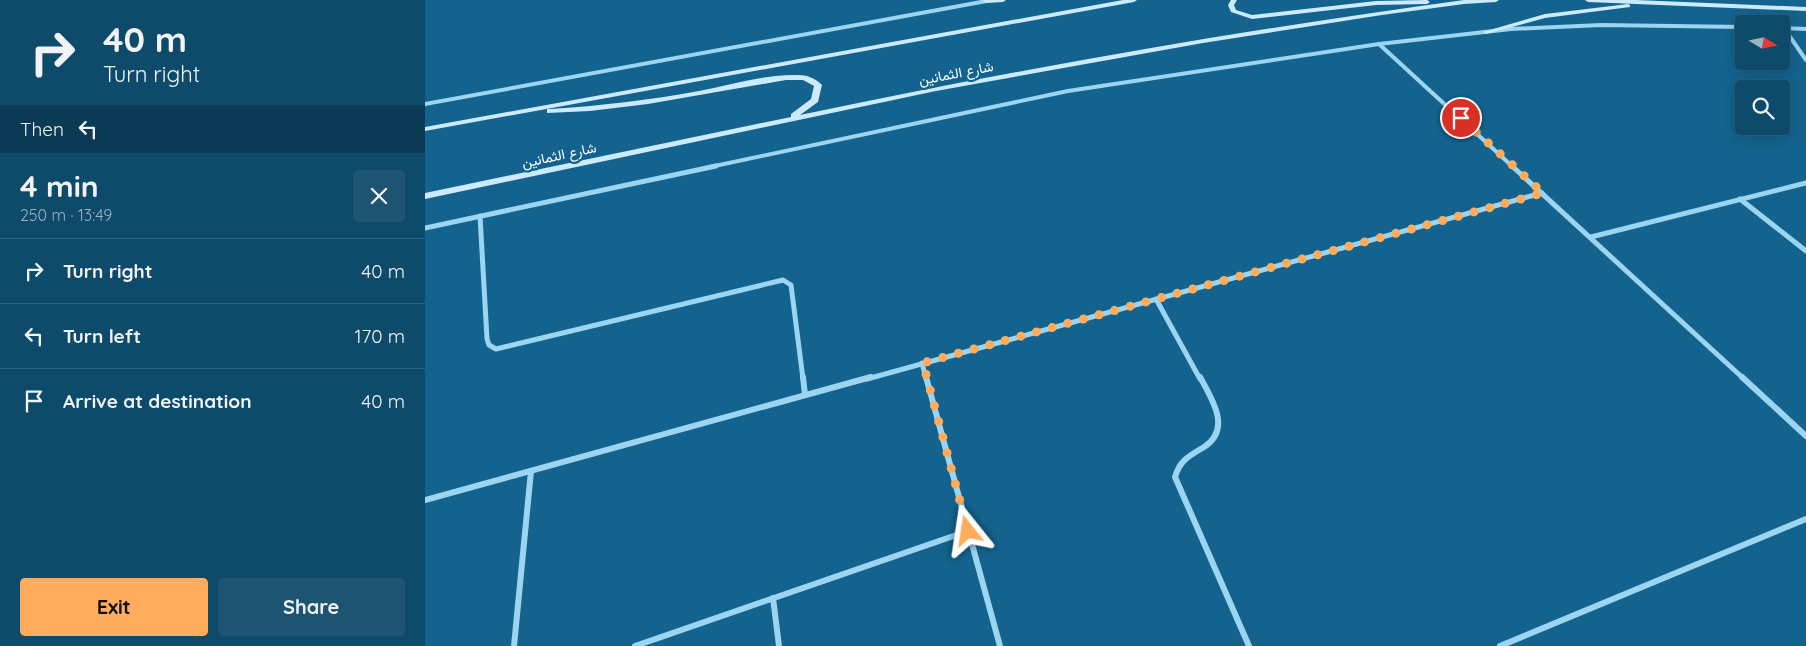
<!DOCTYPE html>
<html lang="en">
<head>
<meta charset="utf-8">
<style>
  :root { --surface:#0e4a6a; --page:#1c5472; --text:#f1f3f6; --muted:#9bb3c1; --line:#2e627e; --accent:#ffad5c }
  body { margin:0; font-family:Quicksand,Vazirmatn,sans-serif; background:var(--page); color:var(--text); height:100vh; display:flex; flex-direction:column; font-size:19px; white-space:nowrap }
  * { box-sizing:border-box; margin:0 }
  p { font-size:16px; color:var(--muted) }
  .icon { flex:none; width:28px; height:28px; fill:none; stroke:currentColor; stroke-width:2; stroke-linecap:round; stroke-linejoin:round }
  .map { position:relative; flex:1; overflow:hidden }
  .panel { display:flex; flex-direction:column; background:var(--surface); width:425px }
  .panel>* { flex:none }
  .top-card { background:#0e4a6a; color:var(--text); overflow:hidden }
  .needle { width:32px; rotate:100deg }
  .controls { position:absolute; left:1310px; top:15px; display:grid; gap:10px }
  .controls a { display:grid; place-items:center; width:55px; height:55px; border-radius:5px; background:var(--surface); box-shadow:0 2px 12px #0003,0 0 0 1px var(--line); font-size:25px }
  .pin { position:absolute; display:grid; place-items:center; width:42px; height:42px; color:#fff; margin:-21px; border:2px solid #fff; border-radius:50%; box-shadow:0 1px 5px #0007 }
  .me { position:absolute; width:55px; margin:-28px; rotate:345deg; stroke-linejoin:round; filter:drop-shadow(0 0 4px #0008) }
  .turn { display:flex; align-items:center; gap:18px; height:105px; padding:0 20px; font-size:22px }
  .turn .icon { width:65px; height:65px; stroke-width:2.5 }
  .turn b { display:block; font-size:35px; line-height:42px }
  .then { display:flex; align-items:center; height:48px; padding:0 20px; background:#0003; gap:10px; font-size:19px }
  .round { display:grid; place-items:center; flex:none; width:52px; height:52px; border-radius:5px; background:var(--page) }
  .headline { display:flex; align-items:center; justify-content:space-between; height:85px; padding:0 20px }
  h1 { font-size:30px; font-weight:700; line-height:38px }
  .primary-button { display:flex; gap:10px; margin-top:auto; padding:10px 20px }
  .primary-button a { flex:1; height:58px; border-radius:5px; background:var(--accent); color:#111; font-size:20px; font-weight:700; line-height:58px; text-align:center }
  .primary-button a+a { background:var(--page); color:var(--text) }
  ul { padding:0; list-style:none }
  li { display:flex; align-items:center; gap:15px; height:65px; padding:0 20px; border-top:1px solid var(--line) }
  li div { flex:1 }
  li b { display:block; font-size:19px }
  li em { font-style:normal }
  main { display:flex; flex:1; min-height:0 }
  .map>svg:first-child { display:block }
  .lines { fill:none; stroke-linecap:round; stroke-linejoin:round }
  .street-far2 { stroke:#9cd5f1; stroke-width:4 }
  .street-far1 { stroke:#9cd5f1; stroke-width:5 }
  .street { stroke:#9cd5f1; stroke-width:6 }
  .secondary { fill:#cbeafc; fill-rule:evenodd }
  .route { stroke:#ffad5c; stroke-width:9; stroke-dasharray:0 16.2 }
  .labels { text-anchor:middle; stroke-width:4.5; stroke-linejoin:round; paint-order:stroke }
  .far-street-label { font-size:14px; fill:#fff; stroke:#13638e }
</style>
</head>
<body>
<main>
<section class="panel">
<div class="top-card">
<div class="turn"><svg class="icon" aria-label="right" viewBox="0 0 24 24"><path d="M7 20v-9h11M14 6l5 5-5 5"/></svg><div><b>40 m</b>Turn right</div></div>
<div class="then">Then<svg class="icon" aria-label="left" viewBox="0 0 24 24"><path d="M17 20v-9H6M10 6l-5 5 5 5"/></svg></div>
</div>
<div class="headline"><div><h1>4 min</h1><p>250 m · 13:49</p></div><a class="round"><svg class="icon" aria-label="close" viewBox="0 0 24 24"><path d="M6 6l12 12M18 6L6 18"/></svg></a></div>
<ul>
<li><svg class="icon" aria-label="right" viewBox="0 0 24 24"><path d="M7 20v-9h11M14 6l5 5-5 5"/></svg><div><b>Turn right</b></div><em>40 m</em></li>
<li><svg class="icon" aria-label="left" viewBox="0 0 24 24"><path d="M17 20v-9H6M10 6l-5 5 5 5"/></svg><div><b>Turn left</b></div><em>170 m</em></li>
<li><svg class="icon" aria-label="arrive" viewBox="0 0 24 24"><path d="M6 21V4h12l-3 4 3 4H6"/></svg><div><b>Arrive at destination</b></div><em>40 m</em></li>
</ul>
<div class="primary-button"><a>Exit</a><a>Share</a></div>
</section>
<div class="map">
<svg width="1381" height="646" viewBox="0 0 1381 646">
  <rect width="100%" height="100%" fill="#13638e"/>
  <g class="lines">
    <g class="street-far2">
      <polyline points="1357,28 1381,29"/>
      <polyline points="1359,28 1381,60"/>
      <polyline points="954,44 1088,167"/>
      <polyline points="0,104 567,0"/>
      <polyline points="285,167 643,91 954,44 1086,29 1176,25 1319,27"/>
    </g>
    <g class="street-far1">
      <polyline points="1087,166 1319,379"/>
      <polyline points="1315,199 1381,251"/>
      <polyline points="55,216 62,339 64,345 71,349 358,280 366,285 378,379"/>
      <polyline points="0,228 291,166"/>
      <polyline points="1166,237 1381,183"/>
      <polyline points="731,299 775,379"/>
      <polyline points="497,363 501,379"/>
      <polyline points="442,379 1117,193"/>
    </g>
    <g class="street">
      <polyline points="378,377 380,395"/>
      <polyline points="501,377 575,646"/>
      <path d="M775 377C787 399 807 429 779 447 764 456 755 460 750 477L824 646"/>
      <polyline points="1317,377 1381,436"/>
      <polyline points="0,500 446,377"/>
      <polyline points="348,598 354,646"/>
      <polyline points="89,646 106,471"/>
      <polyline points="210,646 543,531"/>
      <polyline points="1075,646 1381,519"/>
    </g>
    <g class="secondary">
      <polygon points="558,0 581,0 578,2 561,3 559,2"/>
      <polygon points="698,0 712,0 709,2 0,131 0,127"/>
      <polygon points="806,0 812,0 809,5 811,10 827,15 951,1 1002,0 1005,2 1002,4 951,5 827,19 806,12 803,5"/>
      <path d="M1039 0H1074L1071 2 1039 4 957 15 778 43 511 91 0 199V193L366 117V114L386 99 389 86 378 80H361L223 104 165 111 122 113V109H125C175 106 225 100 274 91 306 85 340 74 373 75 382 75 390 78 397 85L393 102 375 115C595 69 816 30 1039 0Z"/>
      <polygon points="1160,0 1211,0 1381,7 1381,11 1163,2"/>
      <polygon points="1203,4 1205,5 1205,7 1120,18 1061,34 1058,32 1120,14"/>
    </g>
  </g>
  <g class="lines">
    <polyline class="route" points="543,531 498,363 1118,193 1036,118"/>
  </g>
  <g class="labels">
    <g class="far-street-label">
      <text transform="translate(531 73) rotate(-11)" y="5">شارع الثمانين</text>
      <text transform="translate(134 155) rotate(-12)" y="5">شارع الثمانين</text>
    </g>
  </g>
</svg>
<div class="controls">
<a><svg class="needle" viewBox="-14 -14 28 28"><path d="M0-13l5 13h-10z" fill="#e53935"/><path d="M0 13l5-13h-10z" fill="#9bb3c1"/></svg></a>
<a><svg class="icon" aria-label="search" viewBox="0 0 24 24"><circle cx="10" cy="10" r="6"/><path d="M15 15l6 6"/></svg></a>
</div>
<div class="pin" style="left:1036px;top:118px;background:#d93025"><svg class="icon" aria-label="arrive" viewBox="0 0 24 24"><path d="M6 21V4h12l-3 4 3 4H6"/></svg></div>
<svg class="me" style="left:543px;top:531px" viewBox="-20 -20 40 40"><path d="M0-17L14 15 0 8-14 15z" fill="#ffad5c" stroke="#fff" stroke-width="4"/></svg>
</div>
</main>
</body>
</html>
